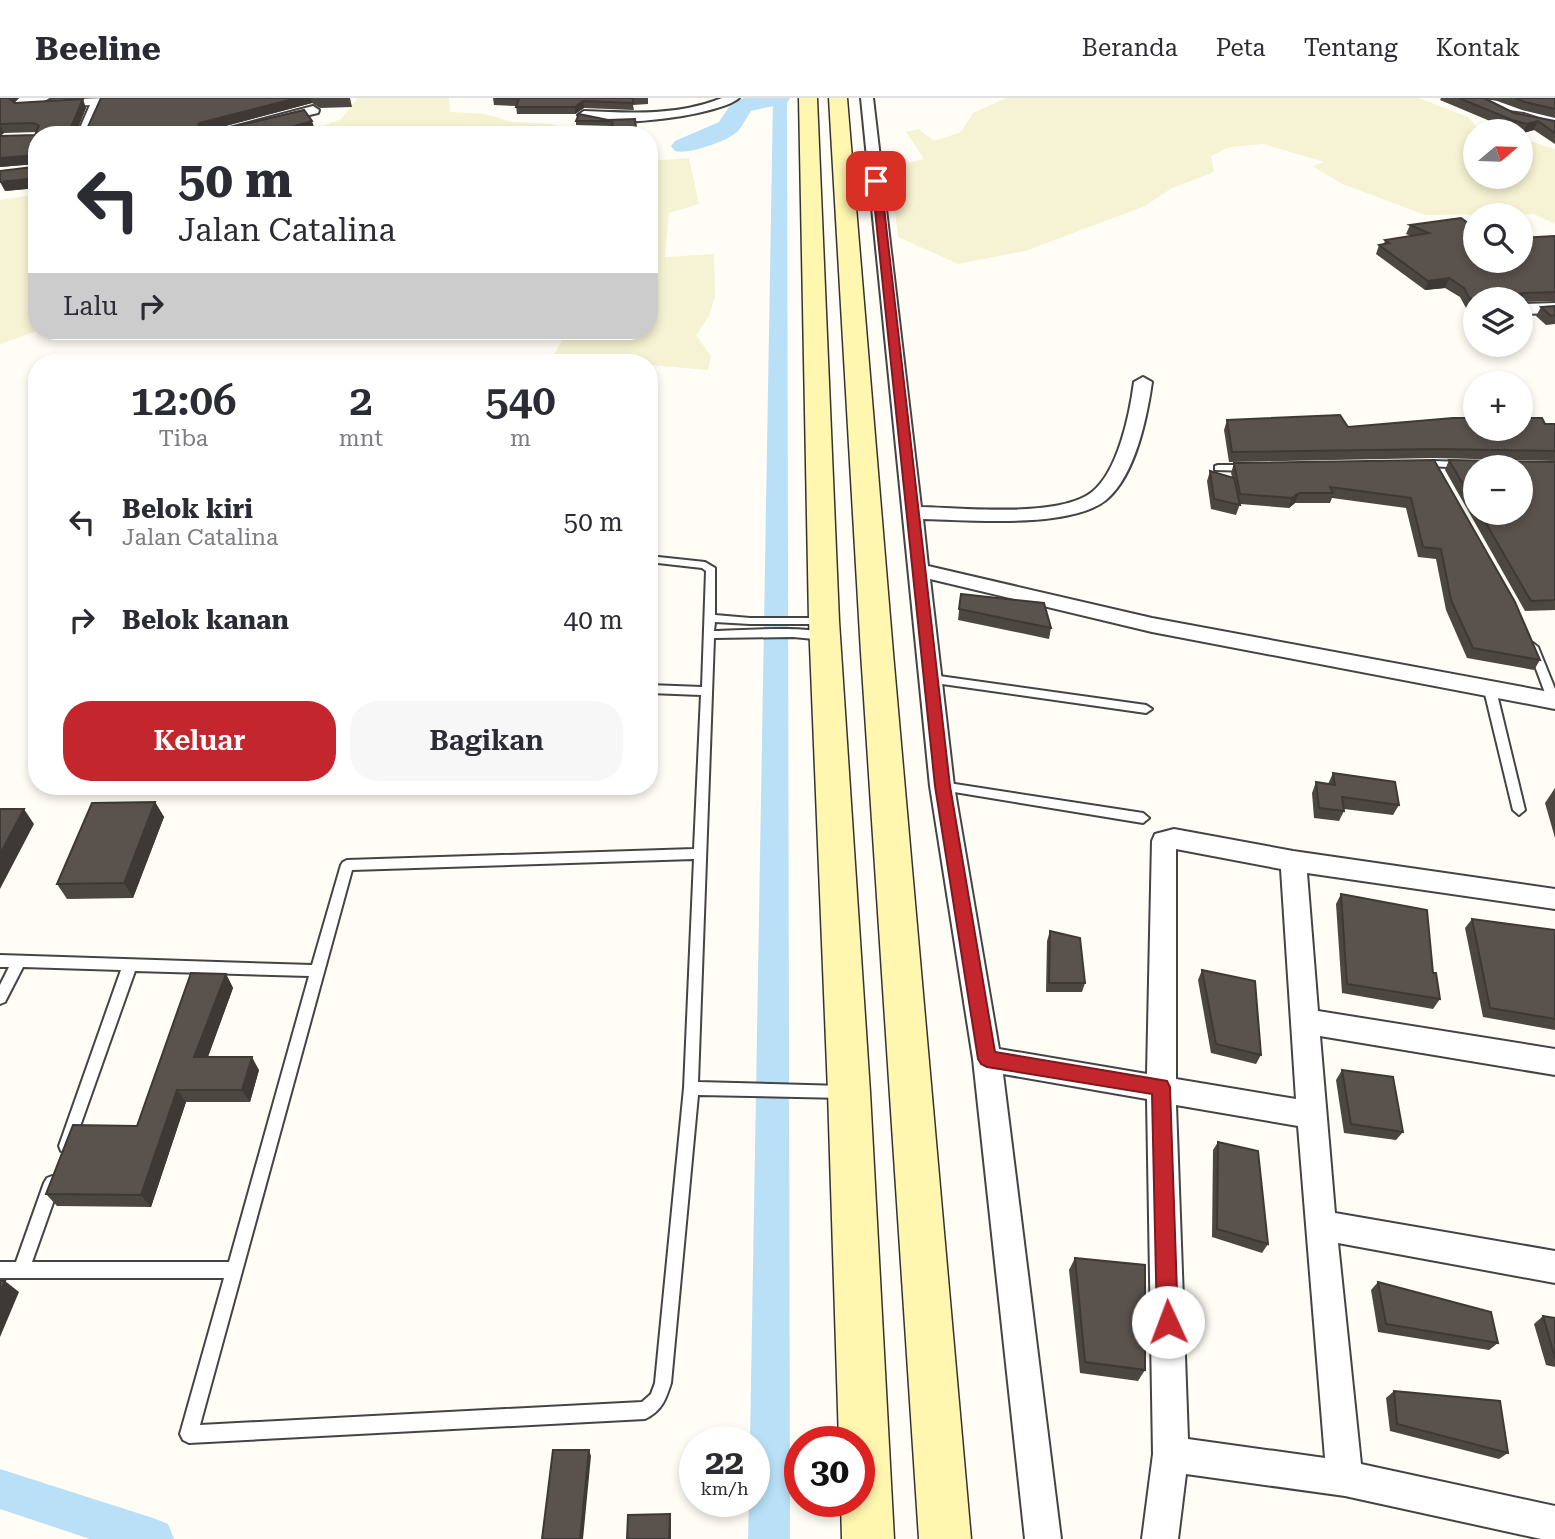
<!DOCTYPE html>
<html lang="id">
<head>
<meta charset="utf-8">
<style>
  :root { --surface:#fff; --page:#f7f7f7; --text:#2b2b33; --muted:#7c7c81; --line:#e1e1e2; --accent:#c4262e }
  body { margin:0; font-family:"Roboto Serif",serif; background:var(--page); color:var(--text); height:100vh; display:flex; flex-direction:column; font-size:26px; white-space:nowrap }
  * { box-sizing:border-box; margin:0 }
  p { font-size:23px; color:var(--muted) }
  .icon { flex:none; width:38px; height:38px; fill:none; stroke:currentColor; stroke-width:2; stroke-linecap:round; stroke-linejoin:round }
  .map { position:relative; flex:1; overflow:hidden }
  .side { position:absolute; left:28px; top:256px; width:630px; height:441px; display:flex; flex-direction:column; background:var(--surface); border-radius:28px; box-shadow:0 4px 10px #0003 }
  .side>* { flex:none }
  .banner { position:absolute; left:28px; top:28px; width:630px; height:214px; border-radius:28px; box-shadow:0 4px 10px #0003; background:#fff; color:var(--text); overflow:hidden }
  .needle { width:46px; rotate:71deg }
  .tools { position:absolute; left:1463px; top:21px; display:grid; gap:14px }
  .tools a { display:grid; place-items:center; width:70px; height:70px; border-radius:50%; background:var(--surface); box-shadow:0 4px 10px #0003; font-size:35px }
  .speed { position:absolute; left:679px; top:1328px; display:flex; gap:14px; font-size:35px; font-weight:700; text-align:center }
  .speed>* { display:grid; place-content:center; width:91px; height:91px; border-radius:50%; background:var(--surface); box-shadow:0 4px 10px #0003; line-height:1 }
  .speed small { font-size:18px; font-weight:400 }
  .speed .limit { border:10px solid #d22; background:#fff; color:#111 }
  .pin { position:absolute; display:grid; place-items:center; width:60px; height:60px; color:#fff; margin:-30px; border-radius:14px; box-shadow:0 4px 10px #0006 }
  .me { position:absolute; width:77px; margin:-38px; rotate:358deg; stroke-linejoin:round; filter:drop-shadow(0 0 5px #0008) }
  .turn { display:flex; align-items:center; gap:24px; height:147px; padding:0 35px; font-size:32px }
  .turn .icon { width:91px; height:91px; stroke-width:2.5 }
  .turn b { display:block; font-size:49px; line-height:60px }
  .then { display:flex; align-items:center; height:66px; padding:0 35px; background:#0003; gap:14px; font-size:26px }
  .eta { display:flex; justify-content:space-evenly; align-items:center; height:119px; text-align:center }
  .eta b { font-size:42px; font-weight:600; line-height:49px }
  .action { display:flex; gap:14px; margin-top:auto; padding:14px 35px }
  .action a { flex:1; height:80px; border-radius:28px; background:var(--accent); color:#fff; font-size:28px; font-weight:600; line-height:80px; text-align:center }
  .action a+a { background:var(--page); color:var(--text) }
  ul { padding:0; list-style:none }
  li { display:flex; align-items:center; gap:21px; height:98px; padding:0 35px }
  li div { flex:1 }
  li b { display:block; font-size:26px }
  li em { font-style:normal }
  header { display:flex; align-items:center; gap:42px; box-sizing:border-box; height:98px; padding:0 35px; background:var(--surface); border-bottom:2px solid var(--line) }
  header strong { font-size:33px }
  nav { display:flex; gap:38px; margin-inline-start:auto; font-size:24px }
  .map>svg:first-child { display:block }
  .farmland { fill:#f6f3d4 }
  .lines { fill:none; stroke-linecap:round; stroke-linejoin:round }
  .canal { fill:#b9e0f7; fill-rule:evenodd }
  .river { fill:#b9e0f7; fill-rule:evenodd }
  .service-casing { stroke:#444; stroke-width:4 }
  .minor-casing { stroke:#444; stroke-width:4 }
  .secondary-casing { stroke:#333; stroke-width:3 }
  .service { fill:#fff; fill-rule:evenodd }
  .minor { fill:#fff; fill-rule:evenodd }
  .secondary { fill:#fff6b0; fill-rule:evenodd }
  .wall { fill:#4d4742; fill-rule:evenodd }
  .shaded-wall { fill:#3f3936 }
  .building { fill:#5a524d; stroke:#3f3936; stroke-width:2 }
  .route { fill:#c4262e; stroke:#7f191e; stroke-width:2 }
</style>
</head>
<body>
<header>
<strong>Beeline</strong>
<nav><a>Beranda</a><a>Peta</a><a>Tentang</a><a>Kontak</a></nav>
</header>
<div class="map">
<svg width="1555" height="1441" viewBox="0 0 1555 1441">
  <rect width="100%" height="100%" fill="#fffdf5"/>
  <g class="farmland">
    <polygon points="358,0 449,0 450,14 485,16 513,24 552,26 566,31 572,37 301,37 341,21"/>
    <polygon points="1006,0 1419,0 1468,19 1475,27 1479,33 1475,33 1475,79 1521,79 1521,40 1555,51 1555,126 1534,116 1425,117 1342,86 1313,68 1324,64 1263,46 1230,49 1211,58 1214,74 1172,90 1145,108 1025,153 958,166 898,139 890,69 924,61 906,34 919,31 934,43 961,34 973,15"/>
    <polygon points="689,60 699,106 669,115 665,159 714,156 715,198 709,218 696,237 711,258 708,272 649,267 649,264 553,259 567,233 649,233 649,63"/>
    <polygon points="37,96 37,233 0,246 0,102"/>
  </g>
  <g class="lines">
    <g class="canal">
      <polygon points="773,0 787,0 790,1441 748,1441 749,1404 754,1404 754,1344 750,1344"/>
      <polygon points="0,1371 153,1420 168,1426 174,1441 90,1441 0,1411"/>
    </g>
    <path class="river" d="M745 0H790L787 5 751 13C747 19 743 27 738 33 728 43 688 57 675 53L671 48 675 43 719 24 733 3Z"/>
    <defs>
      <g id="service">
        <polygon points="1434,363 1461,364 1466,367 1461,370 1431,368 1429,366"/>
        <polygon points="1218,367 1249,367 1254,370 1249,373 1215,372 1215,368"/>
        <path d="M649 458 705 464 715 470V517L750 520H824L829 523 824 526H750L715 524 714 533C737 533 815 526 830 538L825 542 793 539 714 540 698 984 844 988 849 989 851 994 849 999 844 1000 698 997 671 1285C666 1301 662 1313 645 1321L189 1345 183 1342 180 1336 224 1180H0V1164H16L44 1085 47 1080 52 1078 57 1080 60 1085 32 1164H229L309 878 135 873 73 1048 71 1053 66 1055 61 1053 59 1048 121 872 23 869 5 904 0 906V887L9 869H0V857L312 867 341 767 343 764 347 762 694 751 701 597 649 595V587L702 589 706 473 702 470 649 464ZM694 761 684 990 655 1285 651 1296 642 1304 200 1327 352 772Z"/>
        <polygon points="1533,545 1538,549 1555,591 1555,607 1550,606 1548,603 1528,549"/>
        <polygon points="932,577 1146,607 1152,611 1146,615 928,584 926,581 928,578"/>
        <polygon points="1490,588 1496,592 1525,712 1519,717 1513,712 1484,592"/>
        <polygon points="942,684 1143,715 1149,720 1143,725 942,692 936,688"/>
      </g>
      <g id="minor">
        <polygon points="106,0 90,37 77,37 90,7 50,10 44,6 50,2"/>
        <path d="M722 0H739C719 18 598 33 578 17L584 13C631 15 678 18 722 0Z"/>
        <path d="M861 0H873L921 409C963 410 1059 420 1092 394 1118 374 1130 315 1134 284L1143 279 1152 284C1147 319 1135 378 1106 402 1070 431 968 422 923 421L928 468 1152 520 1555 595V611L1152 534 930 481 954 688 999 951 1147 976 1152 743 1155 736 1174 731 1293 753 1555 791V811L1307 775 1318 913 1555 951V977L1320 938 1335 1115 1555 1153V1185L1338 1145 1361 1366 1555 1408V1441H1541L1345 1398 1186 1376 1178 1441H1142L1153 1356 1147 1001 1003 976 1061 1441H1025L973 961 930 688ZM1176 751 1281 771 1296 1001 1176 981ZM1176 1007 1298 1028 1325 1360 1188 1341Z"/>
        <polygon points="1482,1 1526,6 1555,16 1555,24 1524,14 1478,8 1478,2"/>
        <polygon points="313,8 319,12 318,15 226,37 203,37"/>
        <polygon points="1555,205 1555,215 1521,216 1521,206"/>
      </g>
      <g id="secondary">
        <polygon points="799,0 817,0 839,523 870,994 894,1441 842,1441 841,1404 859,1404 859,1344 839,1344 828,994 809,523"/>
        <polygon points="829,0 847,0 893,555 971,1441 919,1441 861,555"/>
      </g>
    </defs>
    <use href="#service" class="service-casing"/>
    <use href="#minor" class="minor-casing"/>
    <use href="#secondary" class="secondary-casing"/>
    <use href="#service" class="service"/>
    <use href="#minor" class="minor"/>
    <use href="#secondary" class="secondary"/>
  </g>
  <g class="wall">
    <polygon points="0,0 27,0 19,0 15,4 86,10 78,30 87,31 101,0 350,0 352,9 320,10 312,5 219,30 315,32 37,37 37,90 5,93 33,69 34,66 0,69 0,38 35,37 37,34 4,35 0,38"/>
    <polygon points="493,0 648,0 648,6 633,7 634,12 584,10 575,16 517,16 516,8 494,7"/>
    <polygon points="1441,0 1484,0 1514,15 1555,23 1555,46 1534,32 1523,35 1521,35 1521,33 1509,31 1440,2"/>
    <polygon points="1489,0 1555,0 1555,20 1522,12"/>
    <polygon points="635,21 636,34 613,35 612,28 576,27 576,23"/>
    <polygon points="1461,120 1475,163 1555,138 1555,203 1521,204 1521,201 1475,201 1475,209 1466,210 1460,199 1445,190 1425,192 1376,156 1379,147 1384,146 1385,142 1411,138 1406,136 1410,127"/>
    <polygon points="1555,208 1555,226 1546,227 1536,218 1541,209"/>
    <polygon points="1227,322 1348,329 1555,326 1555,363 1434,360 1229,364 1224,332"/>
    <polygon points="1434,362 1540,562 1534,572 1467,560 1446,512 1436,461 1418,459 1406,410 1332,400 1330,405 1295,405 1289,410 1240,406 1236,417 1211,411 1207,383 1210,373 1232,379 1231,375 1234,365"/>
    <path d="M1449 362 1555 364V512L1525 513 1445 372ZM1475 369 1521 415H1475Z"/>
    <polygon points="961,496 1051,530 1049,541 958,522"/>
    <polygon points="1333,675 1399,707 1393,717 1344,711 1344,713 1339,723 1314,720 1312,695 1316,684 1328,686"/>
    <polygon points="1555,690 1555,740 1545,705"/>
    <polygon points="155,704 164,719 133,800 67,801 57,786"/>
    <polygon points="1341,796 1433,875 1440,901 1433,911 1342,895 1336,806"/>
    <polygon points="1472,821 1555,832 1555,932 1483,919 1465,830"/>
    <polygon points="1050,833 1085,885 1082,894 1046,894 1047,843"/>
    <polygon points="1202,872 1261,957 1256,966 1211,955 1198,882"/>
    <polygon points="226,876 233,890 208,959 259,972 250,1004 186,1004 151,1109 57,1108 46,1096 137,1028"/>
    <polygon points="1342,972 1403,1034 1396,1042 1344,1035 1336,982"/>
    <polygon points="1218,1044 1268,1146 1262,1155 1212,1139 1213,1052"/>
    <polygon points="1075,1160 1145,1272 1138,1283 1080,1275 1069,1172"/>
    <polygon points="1378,1184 1498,1245 1489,1252 1378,1234 1371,1192"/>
    <polygon points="1543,1218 1555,1220 1555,1269 1546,1267 1534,1226"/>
    <polygon points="1394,1293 1508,1355 1499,1361 1390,1333 1386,1300"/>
  </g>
  <g class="shaded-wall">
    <polygon points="7,0 19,0 11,8"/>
    <polygon points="297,0 311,0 312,5 202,34 198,28 199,25"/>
    <polygon points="83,1 86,10 75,37 71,29"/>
    <polygon points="583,3 584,10 575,16 575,9"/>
    <polygon points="312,23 315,32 298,37 272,37 277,33"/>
    <polygon points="1538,23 1534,32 1523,35 1527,26"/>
    <polygon points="0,26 4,35 0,38"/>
    <polygon points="35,57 37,66 0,69 0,60"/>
    <polygon points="37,80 37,90 5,93 0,84"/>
    <polygon points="1449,180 1445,190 1425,192 1428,183"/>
    <polygon points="1524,195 1521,202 1475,201 1475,209 1466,210 1470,201"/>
    <polygon points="1299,395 1295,405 1289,410 1292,400"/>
    <polygon points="155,704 164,719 133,800 124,785"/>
    <polygon points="24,711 34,726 0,791 0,756"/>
    <polygon points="226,876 233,890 203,972 194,959"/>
    <polygon points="252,959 259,972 250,1004 242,992"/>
    <polygon points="177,992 186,1004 151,1109 141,1097"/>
    <polygon points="5,1183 19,1194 0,1239 0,1194"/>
    <polygon points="589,1352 591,1358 583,1441 580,1441"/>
    <polygon points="670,1416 671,1421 671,1441 669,1441"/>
  </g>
  <g class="building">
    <polygon points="0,0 8,0 15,5 83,1 71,29 87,31 101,0 297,0 199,25 198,28 224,31 304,12 312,23 277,33 280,35 272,37 37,37 37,80 0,84 0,73 33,69 35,57 0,60 0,38 35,37 39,28 34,25 0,26"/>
    <polygon points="496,0 633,0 633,5 583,3 575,9 516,9 519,1"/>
    <polygon points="1459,0 1484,0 1514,15 1555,23 1555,35 1538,23 1527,26 1512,22"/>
    <polygon points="1515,0 1555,0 1555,11 1525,4"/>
    <polygon points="579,16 608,22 635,21 636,30 613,31 612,23 576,23"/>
    <polygon points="1461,120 1475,130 1475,163 1521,163 1521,140 1555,138 1555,194 1524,195 1470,201 1464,190 1449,180 1428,183 1379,147 1389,145 1385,142 1429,135 1410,127"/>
    <polygon points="1555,208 1555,217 1551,218 1541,209"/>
    <polygon points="1340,317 1348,329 1453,320 1475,320 1475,331 1521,331 1521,320 1542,320 1545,326 1555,326 1555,353 1438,351 1232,354 1227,322"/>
    <polygon points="1434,362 1515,504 1540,562 1473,550 1451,502 1441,451 1423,449 1411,400 1330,389 1333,395 1299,395 1292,400 1240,396 1234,365"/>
    <polygon points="1449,362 1555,364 1555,502 1531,503 1480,415 1521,415 1521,369 1475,369 1475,407"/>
    <polygon points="1210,373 1234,380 1240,407 1214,401"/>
    <polygon points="961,496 1044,505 1051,530 959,511"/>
    <polygon points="1333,675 1395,684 1399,707 1342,699 1344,713 1319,710 1316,684 1335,687"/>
    <polygon points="155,704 124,785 57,786 92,705"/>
    <polygon points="0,711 24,711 0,756"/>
    <polygon points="1341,796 1427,812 1433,875 1436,875 1440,901 1347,886"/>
    <polygon points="1472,821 1555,832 1555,921 1490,910"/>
    <polygon points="1050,833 1080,840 1085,885 1049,885"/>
    <polygon points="1202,872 1255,883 1261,957 1216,946"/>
    <polygon points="191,875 226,876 194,959 252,959 242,992 177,992 141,1097 46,1096 73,1027 137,1028"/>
    <polygon points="1342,972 1393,979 1403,1034 1351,1026"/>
    <polygon points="1218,1044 1258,1053 1268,1146 1217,1131"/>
    <polygon points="1075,1160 1145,1167 1145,1272 1085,1264"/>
    <polygon points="0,1183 5,1183 0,1194"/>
    <polygon points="1378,1184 1491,1214 1498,1245 1386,1226"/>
    <polygon points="1543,1218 1555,1220 1555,1260"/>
    <polygon points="1394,1293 1500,1303 1508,1355 1397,1326"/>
    <polygon points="553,1352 589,1352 580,1441 542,1441"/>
    <polygon points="670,1416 669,1441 627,1441 628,1417"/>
  </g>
  <polygon class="route" points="876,80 881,83 950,688 995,954 1167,983 1170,989 1178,1224 1175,1232 1168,1235 1160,1232 1157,1224 1152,996 987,969 981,966 978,961 935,688 872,83"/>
</svg>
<div class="tools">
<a><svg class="needle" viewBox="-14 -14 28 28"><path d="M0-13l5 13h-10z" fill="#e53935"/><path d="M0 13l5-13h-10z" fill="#7c7c81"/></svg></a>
<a><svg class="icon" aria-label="search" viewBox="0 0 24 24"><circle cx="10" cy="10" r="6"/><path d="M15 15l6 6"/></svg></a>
<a><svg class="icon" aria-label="layers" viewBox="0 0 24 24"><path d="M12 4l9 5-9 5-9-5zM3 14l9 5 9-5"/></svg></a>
<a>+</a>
<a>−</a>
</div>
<div class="speed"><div>22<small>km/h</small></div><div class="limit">30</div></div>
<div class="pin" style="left:876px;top:83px;background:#d93025"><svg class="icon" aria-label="arrive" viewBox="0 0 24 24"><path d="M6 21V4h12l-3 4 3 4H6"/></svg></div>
<svg class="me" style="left:1168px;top:1224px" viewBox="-20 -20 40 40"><circle r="19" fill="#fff"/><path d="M0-13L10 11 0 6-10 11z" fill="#c4262e"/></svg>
<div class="banner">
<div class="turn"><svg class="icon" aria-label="left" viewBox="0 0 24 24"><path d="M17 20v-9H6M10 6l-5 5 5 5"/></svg><div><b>50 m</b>Jalan Catalina</div></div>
<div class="then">Lalu<svg class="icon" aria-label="right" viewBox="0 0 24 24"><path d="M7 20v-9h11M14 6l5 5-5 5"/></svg></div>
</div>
<section class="side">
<div class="eta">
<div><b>12:06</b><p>Tiba</p></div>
<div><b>2</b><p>mnt</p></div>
<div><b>540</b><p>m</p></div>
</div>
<ul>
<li><svg class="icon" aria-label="left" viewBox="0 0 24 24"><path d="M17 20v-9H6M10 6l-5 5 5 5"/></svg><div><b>Belok kiri</b><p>Jalan Catalina</p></div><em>50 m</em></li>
<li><svg class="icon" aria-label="right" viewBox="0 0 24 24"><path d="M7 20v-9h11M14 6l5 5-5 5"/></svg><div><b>Belok kanan</b></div><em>40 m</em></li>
</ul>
<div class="action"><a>Keluar</a><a>Bagikan</a></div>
</section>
</div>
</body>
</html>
